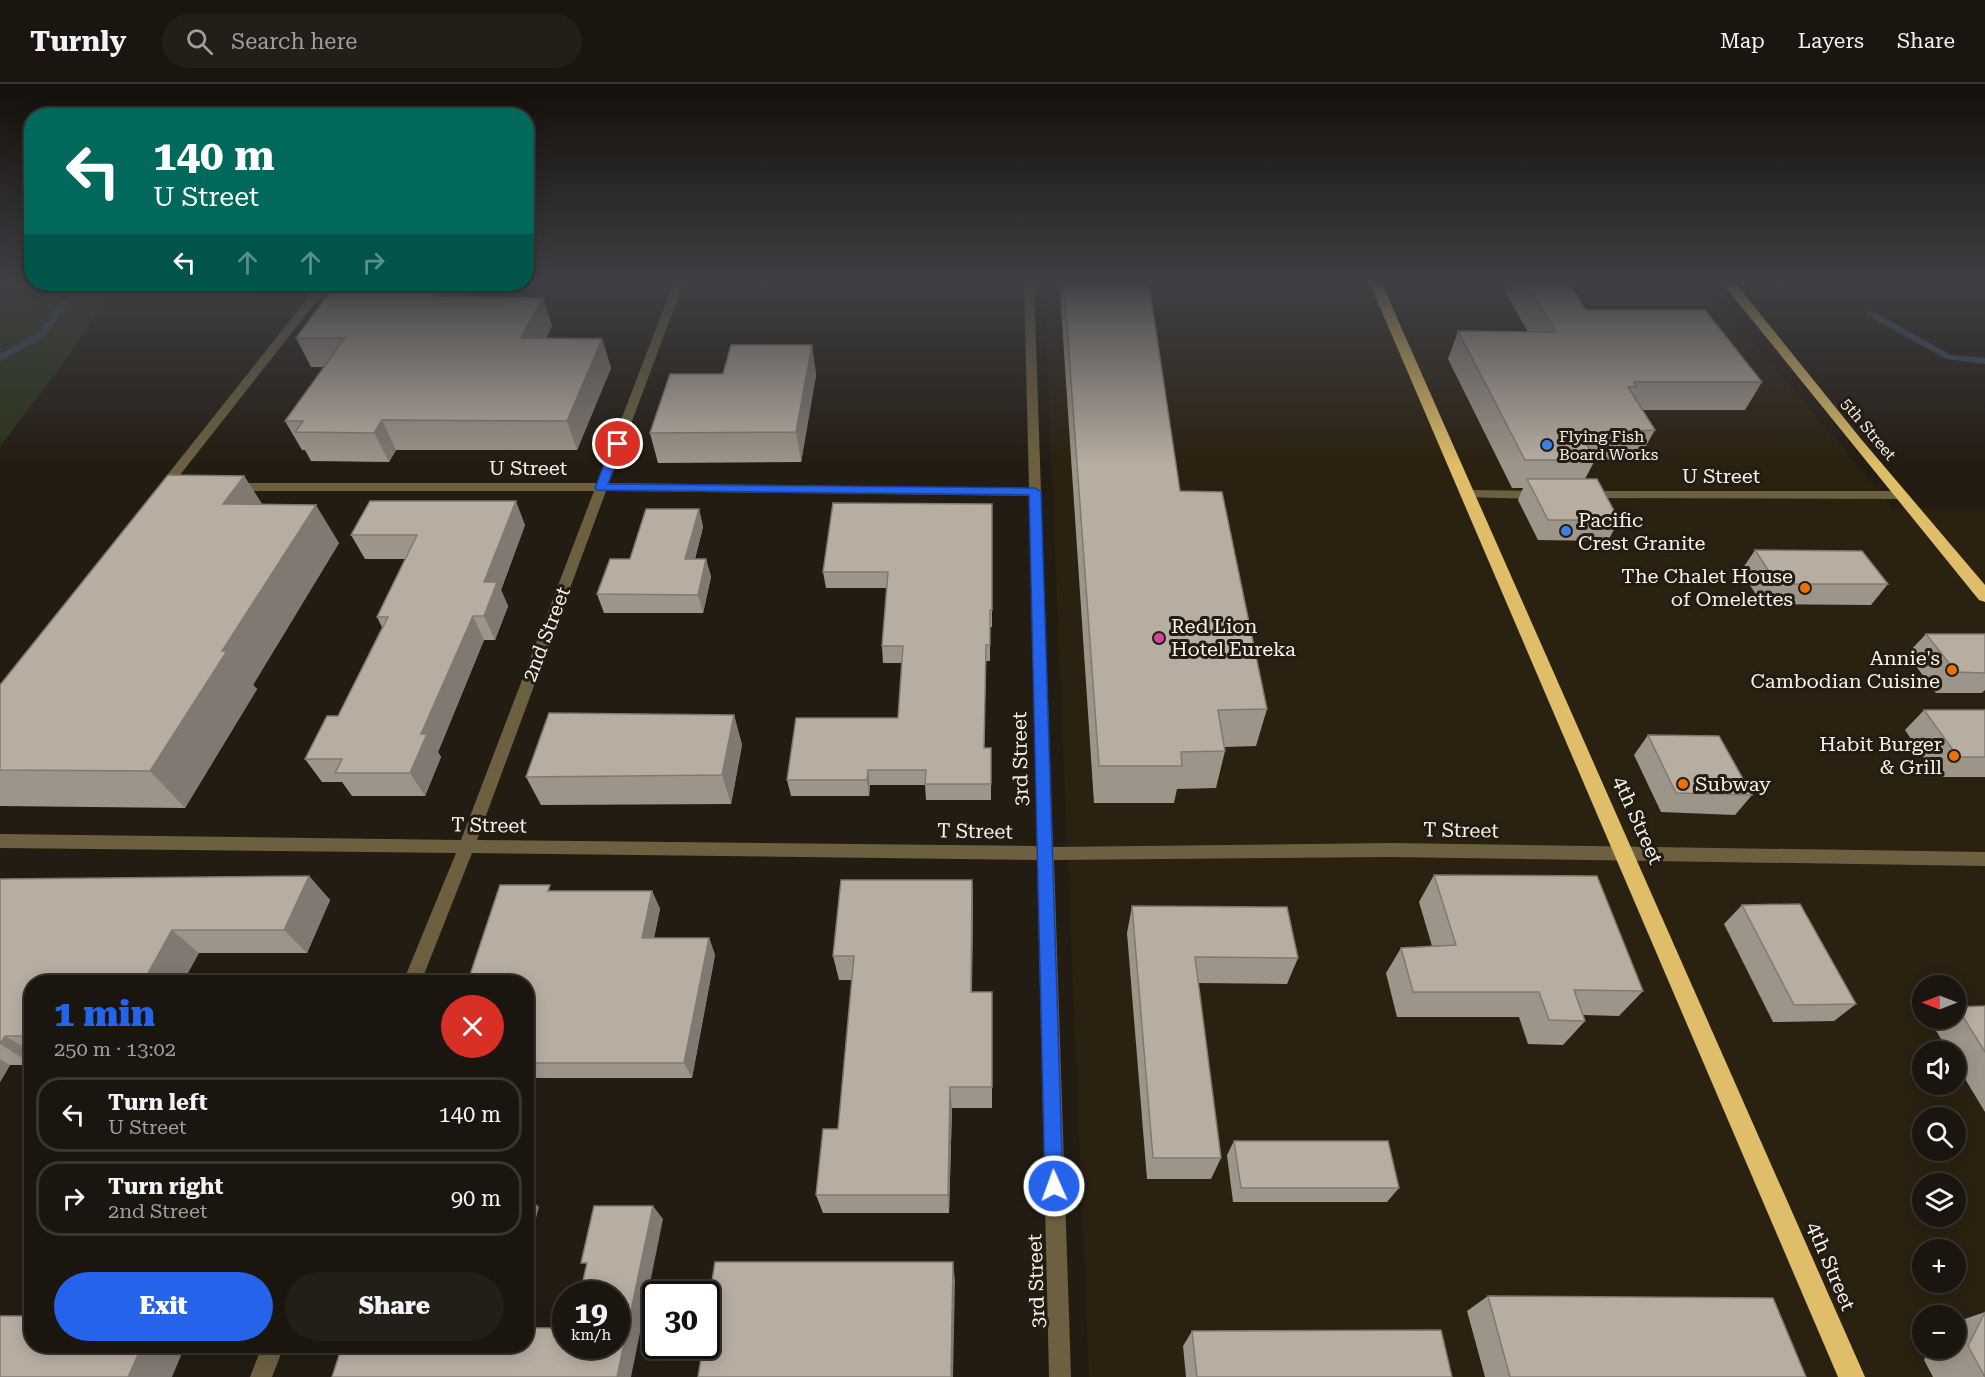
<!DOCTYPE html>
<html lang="en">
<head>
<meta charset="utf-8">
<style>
  :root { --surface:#1a150e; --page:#231e17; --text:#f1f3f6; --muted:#9f9f9e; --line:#38342e; --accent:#2563eb }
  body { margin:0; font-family:"Roboto Serif",serif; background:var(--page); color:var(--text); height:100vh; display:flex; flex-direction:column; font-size:22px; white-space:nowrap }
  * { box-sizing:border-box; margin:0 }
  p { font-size:20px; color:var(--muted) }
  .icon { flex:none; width:33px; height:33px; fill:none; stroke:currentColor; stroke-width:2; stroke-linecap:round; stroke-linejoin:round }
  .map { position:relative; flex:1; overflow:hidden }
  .panel { position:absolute; left:24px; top:891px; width:510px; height:378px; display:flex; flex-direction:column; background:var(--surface); border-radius:24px; box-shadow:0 3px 15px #0003,0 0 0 2px var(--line) }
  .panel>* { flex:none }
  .banner { position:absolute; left:24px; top:24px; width:510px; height:183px; border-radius:24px; box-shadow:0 3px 15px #0003,0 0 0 2px var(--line); background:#00695c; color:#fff; overflow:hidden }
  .needle { width:39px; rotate:270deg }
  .fabs { position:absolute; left:1912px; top:891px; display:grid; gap:12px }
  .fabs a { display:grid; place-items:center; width:54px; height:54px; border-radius:50%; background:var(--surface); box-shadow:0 3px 15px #0003,0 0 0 2px var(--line); font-size:30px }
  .speed { position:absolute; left:552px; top:1197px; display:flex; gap:12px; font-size:30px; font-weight:700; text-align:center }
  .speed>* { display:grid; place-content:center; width:78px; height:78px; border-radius:50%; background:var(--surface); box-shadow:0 3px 15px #0003,0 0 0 2px var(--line); line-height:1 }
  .speed small { font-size:15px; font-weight:400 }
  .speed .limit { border:3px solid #111; border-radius:9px; background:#fff; color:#111 }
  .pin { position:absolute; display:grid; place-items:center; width:51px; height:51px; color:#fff; margin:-26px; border:3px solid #fff; border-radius:50%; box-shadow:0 2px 6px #0007 }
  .me { position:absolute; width:66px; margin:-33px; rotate:358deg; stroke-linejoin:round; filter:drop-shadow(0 0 4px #0008) }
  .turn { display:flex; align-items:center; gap:21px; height:126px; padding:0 30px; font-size:27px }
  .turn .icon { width:78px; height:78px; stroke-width:2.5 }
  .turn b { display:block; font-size:42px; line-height:51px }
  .lanes { display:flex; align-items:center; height:57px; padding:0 30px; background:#0003; justify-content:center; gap:30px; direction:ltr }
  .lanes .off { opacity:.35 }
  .round { display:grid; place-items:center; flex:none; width:63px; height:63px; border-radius:32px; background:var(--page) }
  .headline { display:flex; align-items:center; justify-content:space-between; height:102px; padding:0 30px }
  h1 { font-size:36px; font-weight:800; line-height:45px; color:var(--accent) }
  .cta { display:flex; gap:12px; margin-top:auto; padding:12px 30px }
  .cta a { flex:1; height:69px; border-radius:36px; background:var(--accent); color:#fff; font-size:24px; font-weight:800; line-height:69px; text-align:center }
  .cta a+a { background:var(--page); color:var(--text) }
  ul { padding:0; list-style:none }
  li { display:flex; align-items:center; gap:18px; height:75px; margin:0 12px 9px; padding:0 18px; border:3px solid var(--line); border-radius:24px }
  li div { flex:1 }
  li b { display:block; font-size:22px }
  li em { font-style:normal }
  header { display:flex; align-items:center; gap:36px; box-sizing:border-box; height:84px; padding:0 30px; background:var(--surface); border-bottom:2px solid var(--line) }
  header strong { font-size:28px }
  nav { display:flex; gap:33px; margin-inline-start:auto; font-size:21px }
  .search { width:420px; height:54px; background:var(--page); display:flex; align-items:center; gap:15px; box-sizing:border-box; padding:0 21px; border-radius:33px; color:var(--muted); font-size:22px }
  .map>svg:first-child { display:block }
  .built { fill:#2b2111; fill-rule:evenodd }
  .green { fill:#2b3419 }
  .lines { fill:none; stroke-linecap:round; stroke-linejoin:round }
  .stream { fill:#374a64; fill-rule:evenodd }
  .street { fill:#6d6040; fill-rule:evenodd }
  .highway { fill:#dfbd69; fill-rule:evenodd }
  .wall { fill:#9e958a }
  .shaded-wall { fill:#817971 }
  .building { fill:#b8ada1; stroke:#817971; stroke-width:1.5 }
  .route { fill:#2563eb; stroke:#184099; stroke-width:1.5 }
  .shop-dot { fill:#3f7fe0; stroke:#231c12; stroke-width:2 }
  .food-dot { fill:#e8710a; stroke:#231c12; stroke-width:2 }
  .hotel-dot { fill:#d1479c; stroke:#231c12; stroke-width:2 }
  .labels { text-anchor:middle; stroke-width:6; stroke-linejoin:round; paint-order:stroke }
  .far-street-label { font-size:16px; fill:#f6f1ea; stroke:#231c12 }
  .far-poi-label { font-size:16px; fill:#f6f1ea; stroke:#231c12; text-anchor:start }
  .street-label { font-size:20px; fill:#f6f1ea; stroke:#231c12 }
  .poi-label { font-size:20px; fill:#f6f1ea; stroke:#231c12; text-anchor:start }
</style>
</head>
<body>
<header>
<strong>Turnly</strong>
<div class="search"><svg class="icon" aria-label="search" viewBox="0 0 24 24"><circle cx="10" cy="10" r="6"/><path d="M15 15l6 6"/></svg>Search here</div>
<nav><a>Map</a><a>Layers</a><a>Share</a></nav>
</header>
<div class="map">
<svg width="1985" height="1293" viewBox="0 0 1985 1293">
  <rect width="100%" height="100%" fill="#231c12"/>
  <path class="built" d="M1044 200H1701L1708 204 1893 424 1985 425V1293H1089ZM1923 902H1956V934H1923ZM1923 968H1956V1000H1923ZM1923 1034H1956V1066H1923ZM1923 1100H1956V1132H1923ZM1923 1166H1956V1198H1923ZM1923 1232H1956V1264H1923Z"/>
  <polygon class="green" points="5,200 116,200 58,287 0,362 0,204"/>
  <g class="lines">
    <g class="stream">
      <polygon points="73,200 81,200 44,253 0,277 0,270 38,249"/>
      <polygon points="1866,227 1872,227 1951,271 1985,274 1985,280 1946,275 1866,231"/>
    </g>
    <g class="street">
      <polygon points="319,200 330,200 165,410 157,410 157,404"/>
      <path d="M673 200H683L609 399 1029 404 1024 200H1034L1053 763 1392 759 1985 768V782L1392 773 1054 776 1071 1293H1049L1037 776 472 769 421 898H403L456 769 0 764V750L461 756 594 407H231L225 403 231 399H597ZM606 407 1029 412 1037 762 477 756Z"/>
      <polygon points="1468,406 1539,407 1545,411 1539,415 1464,413 1462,410"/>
      <polygon points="1587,407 1902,407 1908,411 1902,415 1583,414 1581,411"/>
      <polygon points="262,1262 284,1262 272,1293 250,1293"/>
    </g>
    <g class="highway">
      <polygon points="1370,200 1382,200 1865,1293 1838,1293"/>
      <polygon points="1723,200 1736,200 1861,355 1985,501 1985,518 1979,516"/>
    </g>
  </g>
  <g class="wall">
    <polygon points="1061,200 1149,200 1180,407 1267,625 1256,662 1225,663 1225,667 1216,704 1177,705 1174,719 1094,719 1060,208"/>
    <polygon points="1508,200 1569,200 1586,226 1762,298 1745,326 1643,326 1655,346 1639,374 1595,376 1585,395 1619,436 1608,457 1538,456 1518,416 1523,404 1512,404 1448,275 1458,247 1528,248 1505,208"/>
    <polygon points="468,204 463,213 552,242 546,254 602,255 611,284 577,366 396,366 389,378 311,377 305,366 302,366 285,337 324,283 311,283 296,254"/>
    <polygon points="812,261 816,291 801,378 658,379 650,349 723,290"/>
    <polygon points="244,392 262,420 339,459 253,601 257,605 185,724 0,722 0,601"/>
    <polygon points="992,420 992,543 990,543 990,577 986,577 984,664 991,664 991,716 926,716 925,701 870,701 869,712 791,712 787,696 898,634 902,579 883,579 882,562 887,504 826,504 823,488"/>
    <polygon points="699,425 703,443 695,475 706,475 711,493 703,529 604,529 597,510 630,475"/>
    <polygon points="525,441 501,506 508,522 495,556 484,556 438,668 441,673 425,712 352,712 342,698 322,698 305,675 338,632 382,543 377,533 405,475 365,475 351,451"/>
    <polygon points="1755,466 1888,500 1871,521 1762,520 1741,487"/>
    <polygon points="1926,550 1985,550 1985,606 1982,609 1936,609 1907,570"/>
    <polygon points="1924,626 1985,626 1985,693 1937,693 1905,646"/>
    <polygon points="734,631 742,661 731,720 541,721 526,693"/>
    <polygon points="1648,651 1752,711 1735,731 1661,728 1634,671"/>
    <polygon points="1434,791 1643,907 1619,932 1583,931 1585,937 1563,961 1528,960 1519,933 1397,933 1386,889 1401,864 1432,862 1419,818"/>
    <polygon points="309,792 330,816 307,869 199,869 32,898 32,981 10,981 0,998 0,795"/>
    <polygon points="972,796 973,821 972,908 992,908 992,1024 952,1024 949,1129 823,1129 816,1111 838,1045 852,896 839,896 833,872"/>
    <polygon points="553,807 652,807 660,825 654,854 709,854 715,871 692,994 526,994 526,898 476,898 470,891"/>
    <polygon points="1742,821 1856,920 1834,937 1773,938 1724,840"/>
    <polygon points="1132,822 1298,874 1287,900 1198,899 1221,1074 1211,1095 1147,1095 1127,849"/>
    <polygon points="1985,922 1985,1028 1956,980 1956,968 1949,968 1932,940 1940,934 1956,934 1956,924 1957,923"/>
    <polygon points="1234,1057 1399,1104 1387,1118 1233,1118 1227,1071"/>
    <polygon points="1488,1212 1806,1293 1485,1293 1467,1227"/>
    <polygon points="1985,1228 1985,1293 1933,1293 1924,1276 1930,1264 1956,1264 1956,1238"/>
    <polygon points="1192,1247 1452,1293 1186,1293 1183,1262"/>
  </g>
  <g class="shaded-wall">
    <polygon points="443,200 467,200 468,204 447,241 435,212"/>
    <polygon points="543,214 552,242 531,283 521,254"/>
    <polygon points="602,255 611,284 577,366 567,337"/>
    <polygon points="812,261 816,291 801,378 796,348"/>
    <polygon points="382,336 396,366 389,378 374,349"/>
    <polygon points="244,392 269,431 223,420"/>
    <polygon points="516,417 525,441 501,506 508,522 495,556 484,532 484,498"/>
    <polygon points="316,421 339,459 253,601 257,605 185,724 150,687 222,567"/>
    <polygon points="699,425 703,443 690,494 685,475"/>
    <polygon points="706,475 711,493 703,529 698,511"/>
    <polygon points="473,532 484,556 438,668 441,673 425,712 410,689 421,650"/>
    <polygon points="734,631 742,661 731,720 722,691"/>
    <polygon points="868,686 870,701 869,712 867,696"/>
    <polygon points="309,792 330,816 307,869 284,846"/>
    <polygon points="972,796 973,821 971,930 971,908"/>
    <polygon points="652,807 660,825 650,871 642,854"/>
    <polygon points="172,846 199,869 183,898 143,898"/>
    <polygon points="709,854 715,871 692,994 684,979"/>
    <polygon points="5,952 32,968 32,980 0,960"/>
    <polygon points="0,975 10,981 0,998"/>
    <polygon points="950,1003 952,1024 949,1129 948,1111"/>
    <polygon points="526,1111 539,1123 526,1171"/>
    <polygon points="653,1122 663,1135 631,1293 617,1293"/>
    <polygon points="953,1178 955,1196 953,1293 951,1293"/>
    <polygon points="142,1262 185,1262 172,1293 128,1293"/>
  </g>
  <g class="building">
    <polygon points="336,200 443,200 435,212 543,214 521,254 602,255 567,337 382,336 374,349 295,348 303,337 285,337 345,254 296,254"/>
    <polygon points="1064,200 1149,200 1180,407 1222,408 1267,625 1218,626 1225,667 1181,668 1182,682 1099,682"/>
    <polygon points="1527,200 1569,200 1586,226 1705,226 1762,298 1634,298 1636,303 1628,303 1655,346 1602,348 1605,352 1582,352 1595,376 1525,376 1458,247 1556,248"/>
    <polygon points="731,261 812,261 796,348 650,349 670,290 723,290"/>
    <polygon points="168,391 244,392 223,420 316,421 222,567 227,567 150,687 0,686 0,601"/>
    <polygon points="1527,395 1597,395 1619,436 1548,436"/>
    <polygon points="370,417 516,417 484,498 497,498 484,532 473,532 421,650 427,650 410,689 335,689 342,675 305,675 327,632 338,632 388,533 377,533 417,451 351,451"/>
    <polygon points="833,419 992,420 992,526 990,526 990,561 986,561 984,664 991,664 991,700 925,700 926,686 868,686 867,696 787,696 796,634 898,634 903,562 882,562 888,488 823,488"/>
    <polygon points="646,425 699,425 685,475 706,475 698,511 597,510 610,475 630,475"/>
    <polygon points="1755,466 1862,467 1888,500 1777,500"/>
    <polygon points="1926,550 1985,550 1985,589 1956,588"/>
    <polygon points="1924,626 1985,626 1985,673 1958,673"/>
    <polygon points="549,629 734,631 722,691 526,693"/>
    <polygon points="1648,651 1719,652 1752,711 1676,709"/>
    <polygon points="1434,791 1597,792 1643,907 1574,906 1585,937 1549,936 1539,908 1413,908 1401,864 1456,861"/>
    <polygon points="309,792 284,846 172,846 143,898 32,898 32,952 5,952 0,960 0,795"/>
    <polygon points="841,796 972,796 971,908 992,908 992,1003 950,1003 948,1111 816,1111 823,1045 838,1045 854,872 833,872"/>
    <polygon points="500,801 550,801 548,807 652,807 642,854 709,854 684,979 526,979 526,898 488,898 490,891 470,891"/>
    <polygon points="1800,820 1856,920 1794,921 1742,821"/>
    <polygon points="1132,822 1287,823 1298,874 1195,873 1221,1074 1153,1074"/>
    <polygon points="1985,922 1985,968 1957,923"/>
    <polygon points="1234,1057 1388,1057 1399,1104 1241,1104"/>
    <polygon points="32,1103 32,1113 26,1112"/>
    <polygon points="594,1122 653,1122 617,1293 332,1293 342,1262 526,1262 526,1244 566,1244 566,1262 616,1262 616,1210 580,1210 587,1179 581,1179"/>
    <polygon points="715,1178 953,1178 951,1293 698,1293 703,1262 706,1262 706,1235"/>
    <polygon points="1488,1212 1773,1214 1806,1293 1510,1293"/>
    <polygon points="1985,1228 1985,1293 1968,1262"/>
    <polygon points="0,1232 32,1232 32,1262 142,1262 128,1293 0,1293"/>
    <polygon points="1441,1246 1452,1293 1197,1293 1192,1247"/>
  </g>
  <linearGradient id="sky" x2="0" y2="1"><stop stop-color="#130f0a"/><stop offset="0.52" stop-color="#3f4044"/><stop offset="1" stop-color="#3f4044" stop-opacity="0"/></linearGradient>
  <rect width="1985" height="381" fill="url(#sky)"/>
  <polygon class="route" points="618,356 623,360 608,400 1035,404 1041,408 1063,1102 1061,1109 1054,1112 1048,1109 1045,1102 1029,411 597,406 595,404 612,360"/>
  <g class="shop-dot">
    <circle cx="1547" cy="361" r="6"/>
    <circle cx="1566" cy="447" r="6"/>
  </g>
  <g class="food-dot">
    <circle cx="1805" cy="504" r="6"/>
    <circle cx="1952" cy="586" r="6"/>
    <circle cx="1954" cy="672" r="6"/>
    <circle cx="1683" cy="700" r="6"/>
  </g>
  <circle class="hotel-dot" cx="1159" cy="554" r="6"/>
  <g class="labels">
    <g class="far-street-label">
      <text transform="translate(1869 345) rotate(50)" y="6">5th Street</text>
    </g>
    <g class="far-poi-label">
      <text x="1559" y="358">Flying Fish<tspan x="1559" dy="18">Board Works</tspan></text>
    </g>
    <g class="street-label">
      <text x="528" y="391">U Street</text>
      <text x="1721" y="399">U Street</text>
      <text transform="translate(546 550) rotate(-69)" y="7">2nd Street</text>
      <text transform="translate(1020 675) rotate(-91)" y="7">3rd Street</text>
      <text transform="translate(1638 736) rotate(66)" y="7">4th Street</text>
      <text transform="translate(489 741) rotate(1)" y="7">T Street</text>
      <text transform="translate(1461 746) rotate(1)" y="7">T Street</text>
      <text transform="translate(975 747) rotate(1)" y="7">T Street</text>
      <text transform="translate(1831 1182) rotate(67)" y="7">4th Street</text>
      <text transform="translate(1036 1197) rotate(-92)" y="7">3rd Street</text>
    </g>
    <g class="poi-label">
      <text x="1578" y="443">Pacific<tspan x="1578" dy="23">Crest Granite</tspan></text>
      <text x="1793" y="499" text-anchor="end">The Chalet House<tspan x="1793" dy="23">of Omelettes</tspan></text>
      <text x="1171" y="549">Red Lion<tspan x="1171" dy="23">Hotel Eureka</tspan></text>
      <text x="1940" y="581" text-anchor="end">Annie's<tspan x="1940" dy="23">Cambodian Cuisine</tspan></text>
      <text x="1942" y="667" text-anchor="end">Habit Burger<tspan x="1942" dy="23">&amp; Grill</tspan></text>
      <text x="1695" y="707">Subway</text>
    </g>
  </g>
</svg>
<div class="fabs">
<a><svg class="needle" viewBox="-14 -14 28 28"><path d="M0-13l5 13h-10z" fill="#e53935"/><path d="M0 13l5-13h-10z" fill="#9f9f9e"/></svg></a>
<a><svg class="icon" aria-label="sound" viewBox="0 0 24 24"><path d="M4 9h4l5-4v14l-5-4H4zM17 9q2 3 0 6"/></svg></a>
<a><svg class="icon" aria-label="search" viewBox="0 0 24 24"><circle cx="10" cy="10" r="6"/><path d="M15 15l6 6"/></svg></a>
<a><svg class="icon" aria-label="layers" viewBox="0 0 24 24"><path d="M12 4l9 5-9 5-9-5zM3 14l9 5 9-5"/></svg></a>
<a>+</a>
<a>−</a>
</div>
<div class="speed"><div>19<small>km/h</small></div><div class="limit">30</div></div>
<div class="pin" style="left:618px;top:360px;background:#d93025"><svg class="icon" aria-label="arrive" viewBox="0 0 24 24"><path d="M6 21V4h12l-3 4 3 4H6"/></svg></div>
<svg class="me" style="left:1054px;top:1102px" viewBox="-20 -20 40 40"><circle r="17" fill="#2563eb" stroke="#fff" stroke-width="3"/><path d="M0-11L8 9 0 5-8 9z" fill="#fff"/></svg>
<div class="banner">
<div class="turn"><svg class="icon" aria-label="left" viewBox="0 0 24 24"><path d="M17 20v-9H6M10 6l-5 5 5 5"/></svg><div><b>140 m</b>U Street</div></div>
<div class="lanes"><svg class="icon" aria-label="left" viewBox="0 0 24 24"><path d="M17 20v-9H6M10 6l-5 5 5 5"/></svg><svg class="icon off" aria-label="ahead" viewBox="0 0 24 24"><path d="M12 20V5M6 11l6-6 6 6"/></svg><svg class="icon off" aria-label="ahead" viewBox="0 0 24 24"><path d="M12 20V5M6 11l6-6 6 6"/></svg><svg class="icon off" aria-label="right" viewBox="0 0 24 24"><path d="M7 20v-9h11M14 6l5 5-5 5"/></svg></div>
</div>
<section class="panel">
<div class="headline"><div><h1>1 min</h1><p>250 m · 13:02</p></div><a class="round" style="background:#d93025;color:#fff"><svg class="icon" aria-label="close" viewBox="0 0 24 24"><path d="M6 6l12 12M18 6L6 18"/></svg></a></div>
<ul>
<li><svg class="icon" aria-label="left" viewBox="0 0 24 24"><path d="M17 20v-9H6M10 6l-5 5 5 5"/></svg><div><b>Turn left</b><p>U Street</p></div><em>140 m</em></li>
<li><svg class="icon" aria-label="right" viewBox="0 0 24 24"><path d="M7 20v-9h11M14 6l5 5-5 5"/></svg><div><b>Turn right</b><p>2nd Street</p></div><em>90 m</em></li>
</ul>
<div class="cta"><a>Exit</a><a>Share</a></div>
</section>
</div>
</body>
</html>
